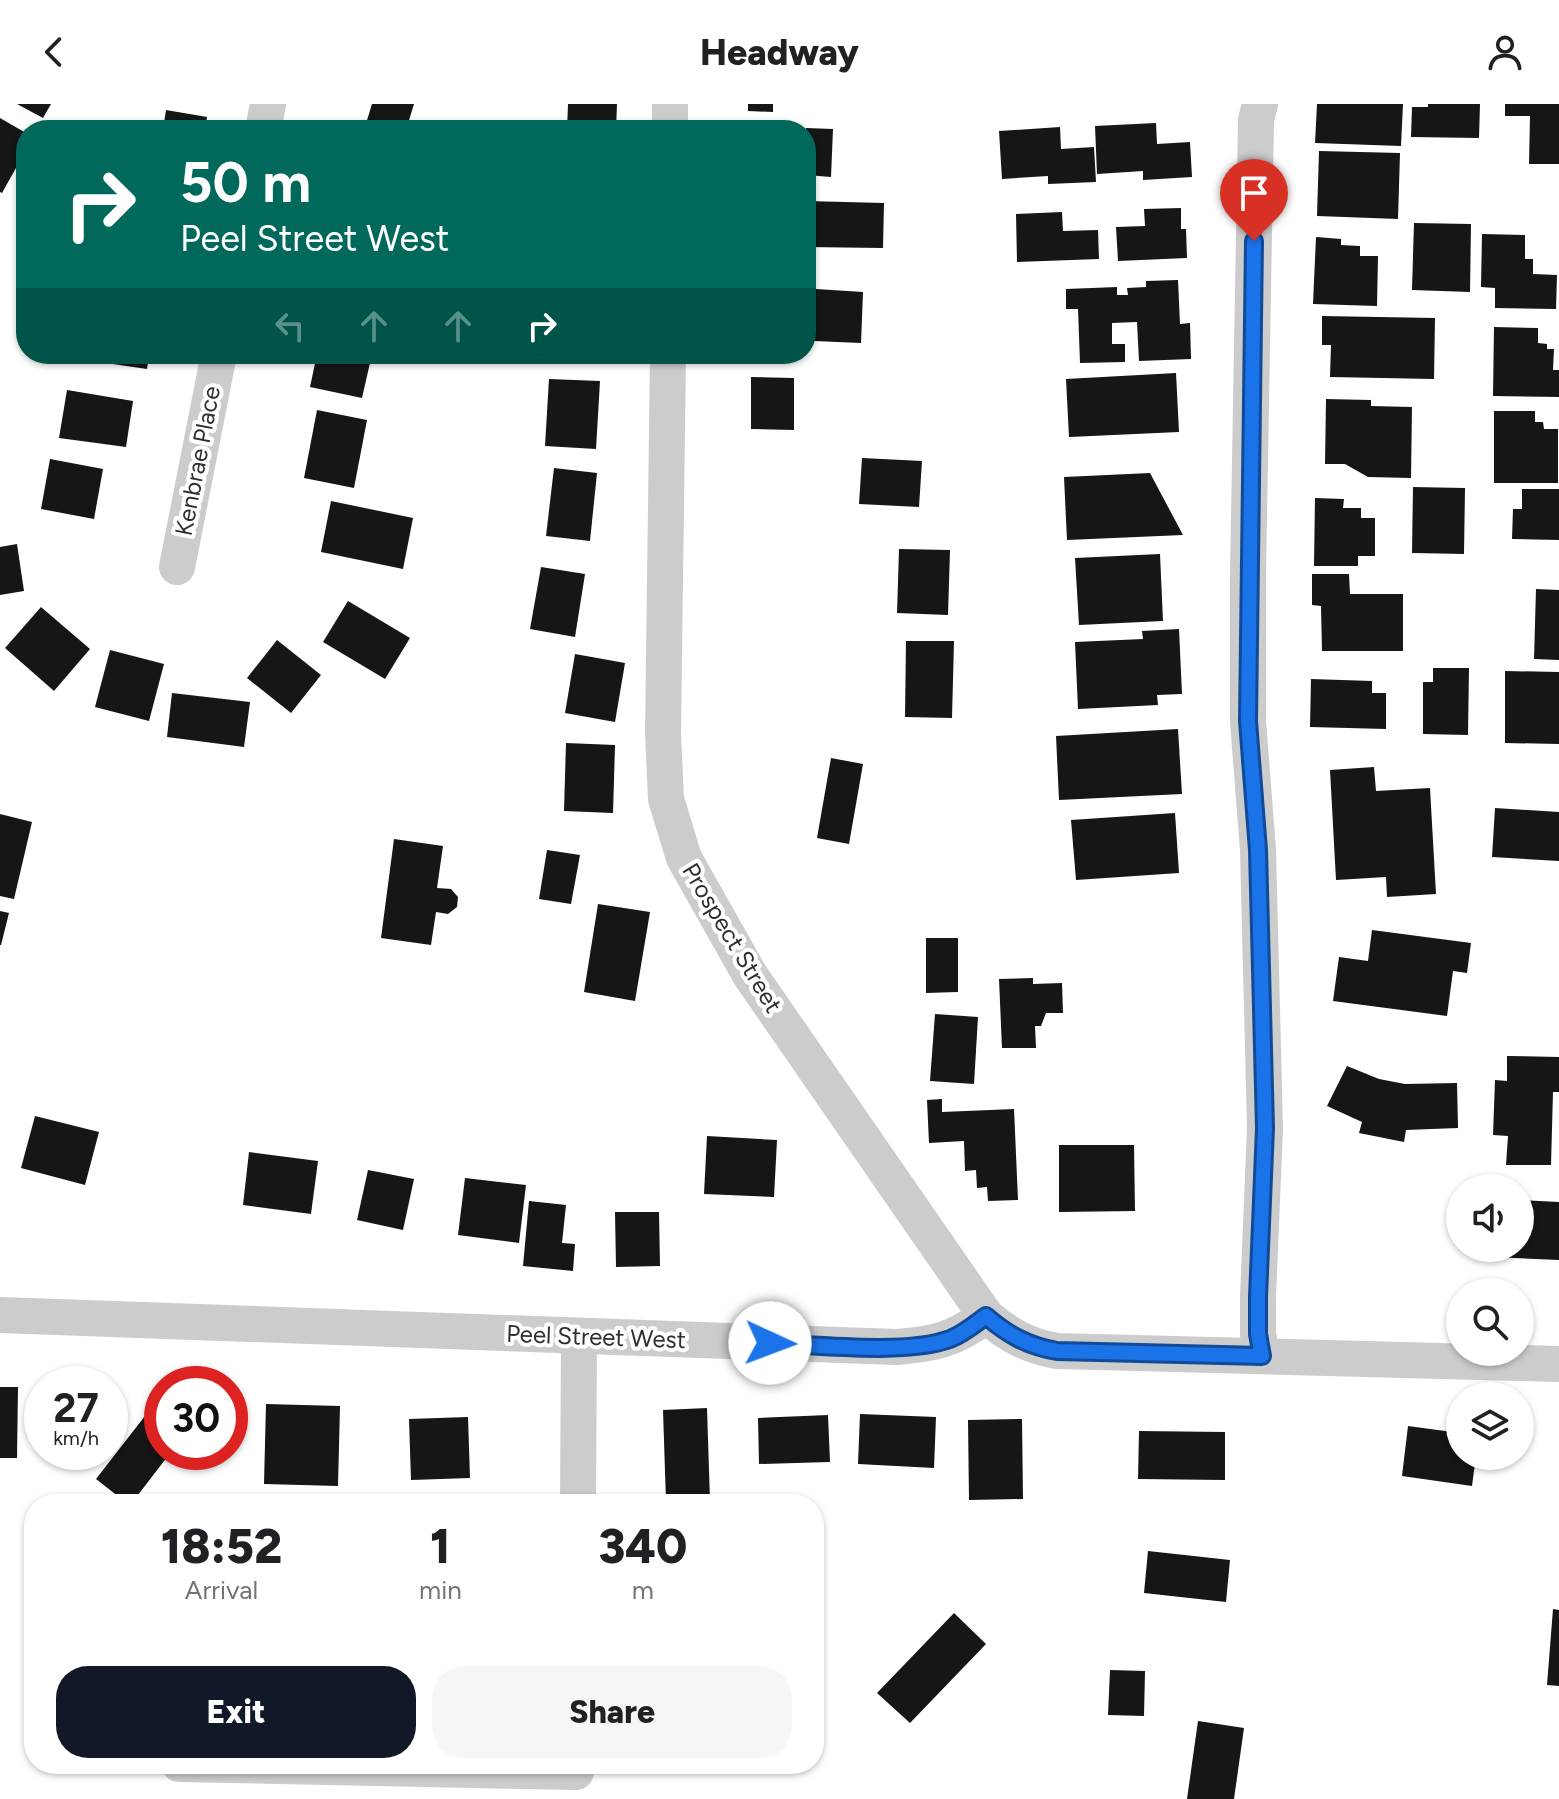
<!DOCTYPE html>
<html lang="en">
<head>
<meta charset="utf-8">
<style>
  :root { --surface:#fff; --page:#f6f6f6; --text:#202124; --muted:#757577; --accent:#111827 }
  body { margin:0; font-family:Figtree,sans-serif; background:var(--page); color:var(--text); height:100vh; display:flex; flex-direction:column; font-size:30px; white-space:nowrap }
  * { box-sizing:border-box; margin:0 }
  p { font-size:26px; color:var(--muted) }
  .icon { flex:none; width:44px; height:44px; fill:none; stroke:currentColor; stroke-width:2; stroke-linecap:round; stroke-linejoin:round }
  .map { position:relative; flex:1; overflow:hidden }
  .side { position:absolute; left:24px; top:1390px; width:800px; height:280px; display:flex; flex-direction:column; background:var(--surface); border-radius:32px; box-shadow:0 2px 6px #0004 }
  .side>* { flex:none }
  .hud { position:absolute; left:16px; top:16px; width:800px; height:244px; border-radius:32px; box-shadow:0 2px 6px #0004; background:#00695c; color:#fff; overflow:hidden }
  .buttons { position:absolute; left:1446px; top:1070px; display:grid; gap:16px }
  .buttons a { display:grid; place-items:center; width:88px; height:88px; border-radius:50%; background:var(--surface); box-shadow:0 2px 6px #0004; font-size:40px }
  .speed { position:absolute; left:24px; top:1262px; display:flex; gap:16px; font-size:40px; font-weight:700; text-align:center }
  .speed>* { display:grid; place-content:center; width:104px; height:104px; border-radius:50%; background:var(--surface); box-shadow:0 2px 6px #0004; line-height:1 }
  .speed small { font-size:20px; font-weight:400 }
  .speed .limit { border:12px solid #d22; background:#fff; color:#111 }
  .pin { position:absolute; display:grid; place-items:center; width:68px; height:68px; color:#fff; margin:-82px -34px; border-radius:50% 50% 50% 0; rotate:-45deg; box-shadow:0 0 8px #0007 }
  .pin .icon { rotate:45deg }
  .me { position:absolute; width:88px; margin:-44px; rotate:92deg; stroke-linejoin:round; filter:drop-shadow(0 0 6px #0008) }
  .turn { display:flex; align-items:center; gap:28px; height:168px; padding:0 32px; font-size:36px }
  .turn .icon { width:104px; height:104px; stroke-width:2.5 }
  .turn b { display:block; font-size:56px; line-height:68px }
  .lanes { display:flex; align-items:center; height:76px; padding:0 32px; background:#0003; justify-content:center; gap:40px; direction:ltr }
  .lanes .off { opacity:.35 }
  .eta { display:flex; justify-content:space-evenly; align-items:center; height:136px; text-align:center }
  .eta b { font-size:48px; font-weight:800; line-height:56px }
  .cta { display:flex; gap:16px; margin-top:auto; padding:16px 32px }
  .cta a { flex:1; height:92px; border-radius:32px; background:var(--accent); color:#fff; font-size:32px; font-weight:800; line-height:92px; text-align:center }
  .cta a+a { background:var(--page); color:var(--text) }
  header { display:flex; justify-content:space-between; align-items:center; height:104px; padding:0 32px; background:var(--surface); font-size:36px; font-weight:800 }
  .map>svg:first-child { display:block }
  .building { fill:#161616 }
  .lines { fill:none; stroke-linecap:round; stroke-linejoin:round }
  .minor { stroke:#ccc; stroke-width:36 }
  .route-casing { stroke:#114b97; stroke-width:20 }
  .route { stroke:#1a73e8; stroke-width:14 }
  .labels { text-anchor:middle; stroke-width:8; stroke-linejoin:round; paint-order:stroke }
  .street-label { font-size:24px; fill:#2f2f2f; stroke:#fff }
</style>
</head>
<body>
<header><svg class="icon" aria-label="back" viewBox="0 0 24 24"><path d="M15 5l-7 7 7 7"/></svg>Headway<svg class="icon" aria-label="person" viewBox="0 0 24 24"><circle cx="12" cy="8" r="4"/><path d="M4 21q1-7 8-7t8 7"/></svg></header>
<div class="map">
<svg width="1559" height="1695" viewBox="0 0 1559 1695">
  <rect width="100%" height="100%" fill="#fff"/>
  <g class="building">
    <polygon points="17,0 51,0 43,14"/>
    <polygon points="372,0 414,0 406,26 364,26"/>
    <polygon points="568,0 617,0 616,26 567,26"/>
    <polygon points="748,0 773,0 773,8 748,7"/>
    <polygon points="1317,0 1403,0 1401,42 1315,39"/>
    <polygon points="1428,0 1480,0 1479,34 1411,33 1412,3 1428,3"/>
    <polygon points="1505,0 1559,0 1559,60 1529,60 1530,12 1505,12"/>
    <polygon points="166,6 207,13 205,26 163,26"/>
    <polygon points="0,14 26,29 26,46 2,89 0,88"/>
    <polygon points="1156,19 1157,40 1190,38 1192,73 1143,76 1143,67 1097,70 1095,22"/>
    <polygon points="1060,23 1061,45 1094,43 1096,78 1048,80 1048,72 1002,75 999,27"/>
    <polygon points="806,24 833,25 831,73 806,71"/>
    <polygon points="1319,47 1400,49 1398,115 1317,112"/>
    <polygon points="806,97 884,99 883,144 806,143"/>
    <polygon points="1181,104 1181,125 1186,125 1187,154 1118,157 1116,123 1145,122 1144,105"/>
    <polygon points="1062,108 1063,127 1098,126 1099,155 1017,158 1016,110"/>
    <polygon points="1414,119 1471,120 1470,188 1412,186"/>
    <polygon points="1482,130 1525,131 1525,155 1533,155 1533,170 1557,171 1556,205 1495,204 1495,184 1481,183"/>
    <polygon points="1316,133 1341,135 1341,141 1360,142 1360,152 1378,152 1377,202 1313,200"/>
    <polygon points="1178,176 1180,220 1190,219 1191,255 1139,257 1137,218 1112,219 1112,240 1125,240 1125,258 1080,259 1078,205 1066,205 1066,185 1117,183 1117,191 1128,191 1127,184 1146,183 1146,177"/>
    <polygon points="816,185 863,188 861,239 814,237"/>
    <polygon points="1322,212 1435,214 1434,275 1330,273 1331,241 1322,241"/>
    <polygon points="1494,223 1538,224 1538,239 1547,240 1547,245 1554,245 1553,266 1559,266 1559,293 1493,292"/>
    <polygon points="107,250 149,250 147,265 106,259"/>
    <polygon points="317,250 372,250 362,294 310,283"/>
    <polygon points="1176,269 1179,328 1069,333 1066,275"/>
    <polygon points="751,273 794,274 794,326 751,325"/>
    <polygon points="549,275 600,277 596,345 545,342"/>
    <polygon points="67,286 133,297 126,343 59,334"/>
    <polygon points="1326,295 1371,296 1371,302 1412,303 1411,374 1368,373 1345,360 1325,360"/>
    <polygon points="317,306 367,316 354,384 304,374"/>
    <polygon points="1494,307 1535,307 1535,318 1543,318 1544,325 1558,325 1558,379 1494,379"/>
    <polygon points="862,354 922,357 919,403 859,400"/>
    <polygon points="50,355 103,365 94,415 41,405"/>
    <polygon points="554,364 597,369 590,437 546,432"/>
    <polygon points="1150,369 1183,431 1067,436 1064,373"/>
    <polygon points="1413,383 1465,384 1464,450 1412,449"/>
    <polygon points="1522,385 1559,385 1559,436 1512,435 1513,405 1522,405"/>
    <polygon points="1315,394 1344,395 1343,404 1361,404 1361,414 1375,414 1375,452 1358,452 1358,462 1314,462"/>
    <polygon points="331,397 413,414 403,465 321,448"/>
    <polygon points="17,440 24,487 0,491 0,443"/>
    <polygon points="899,445 950,446 948,511 897,509"/>
    <polygon points="1160,450 1163,517 1079,521 1075,454"/>
    <polygon points="541,463 585,470 575,533 530,525"/>
    <polygon points="1312,470 1349,470 1350,490 1403,490 1403,547 1322,547 1321,502 1312,501"/>
    <polygon points="1536,485 1559,486 1559,556 1534,555"/>
    <polygon points="348,497 410,534 385,575 323,538"/>
    <polygon points="41,503 90,545 54,587 5,544"/>
    <polygon points="1179,525 1182,590 1157,591 1158,601 1078,605 1075,538 1143,535 1142,527"/>
    <polygon points="277,536 321,571 291,609 247,574"/>
    <polygon points="906,537 954,537 952,614 905,613"/>
    <polygon points="110,546 164,560 149,617 95,603"/>
    <polygon points="575,550 625,559 615,618 565,609"/>
    <polygon points="1433,564 1469,564 1468,631 1423,630 1423,578 1433,578"/>
    <polygon points="1505,567 1559,568 1559,640 1505,639"/>
    <polygon points="1311,575 1372,577 1372,589 1386,589 1386,625 1310,623"/>
    <polygon points="172,589 250,598 244,643 167,633"/>
    <polygon points="1178,625 1182,690 1059,696 1056,632"/>
    <polygon points="566,639 615,641 613,709 564,707"/>
    <polygon points="831,654 863,660 849,740 817,734"/>
    <polygon points="1374,663 1376,687 1430,684 1436,790 1387,793 1386,773 1336,776 1330,666"/>
    <polygon points="1495,704 1559,708 1559,757 1492,753"/>
    <polygon points="1175,709 1179,769 1076,776 1071,716"/>
    <polygon points="0,710 32,718 14,795 0,792"/>
    <polygon points="394,735 443,742 437,784 451,785 458,793 457,803 448,810 436,808 431,841 381,834"/>
    <polygon points="547,746 580,751 571,800 539,795"/>
    <polygon points="598,800 650,808 635,897 584,888"/>
    <polygon points="0,807 9,809 1,841 0,841"/>
    <polygon points="1372,826 1471,839 1467,869 1453,867 1447,912 1333,897 1339,853 1368,857"/>
    <polygon points="926,834 958,834 958,888 926,889"/>
    <polygon points="1033,874 1033,880 1062,879 1063,909 1046,909 1041,922 1035,922 1036,944 1002,944 999,875"/>
    <polygon points="935,910 978,913 974,980 930,977"/>
    <polygon points="1507,952 1559,953 1559,988 1553,988 1551,1061 1506,1061 1508,1032 1493,1031 1495,976 1507,977"/>
    <polygon points="1347,962 1379,975 1405,980 1457,979 1458,1024 1406,1026 1404,1038 1359,1029 1362,1018 1327,1002"/>
    <polygon points="942,995 942,1008 1014,1005 1018,1096 988,1097 987,1083 977,1084 976,1066 965,1067 964,1037 929,1039 927,996"/>
    <polygon points="35,1012 99,1028 85,1081 21,1064"/>
    <polygon points="707,1032 777,1036 774,1093 704,1090"/>
    <polygon points="1059,1041 1134,1041 1135,1107 1059,1108"/>
    <polygon points="249,1048 318,1057 311,1110 243,1101"/>
    <polygon points="368,1066 414,1075 403,1126 357,1116"/>
    <polygon points="465,1074 526,1081 519,1139 458,1131"/>
    <polygon points="1520,1096 1559,1098 1559,1156 1491,1153 1491,1144 1520,1144"/>
    <polygon points="529,1097 566,1101 562,1139 575,1140 573,1167 523,1162"/>
    <polygon points="615,1108 659,1108 660,1162 616,1163"/>
    <polygon points="0,1283 18,1283 17,1354 0,1354"/>
    <polygon points="162,1290 162,1348 171,1348 131,1400 128,1400 96,1375"/>
    <polygon points="266,1300 340,1302 338,1382 264,1380"/>
    <polygon points="707,1304 710,1397 666,1398 663,1306"/>
    <polygon points="860,1310 936,1313 934,1364 858,1360"/>
    <polygon points="828,1311 830,1358 759,1360 758,1314"/>
    <polygon points="468,1313 470,1374 411,1376 409,1315"/>
    <polygon points="1022,1315 1023,1395 969,1396 968,1316"/>
    <polygon points="1408,1322 1460,1329 1460,1352 1476,1352 1472,1382 1402,1372"/>
    <polygon points="1139,1327 1225,1328 1225,1376 1138,1375"/>
    <polygon points="1148,1447 1230,1456 1226,1498 1144,1489"/>
    <polygon points="1553,1505 1559,1506 1559,1582 1547,1581"/>
    <polygon points="954,1509 986,1540 910,1619 877,1589"/>
    <polygon points="1110,1566 1145,1567 1144,1612 1108,1611"/>
    <polygon points="1198,1617 1244,1624 1234,1695 1187,1695"/>
  </g>
  <g class="lines">
    <g class="minor">
      <polyline points="1260,0 1256,16 1248,470 1248,617 1258,746 1265,1024 1258,1193 1258,1230 1262,1252"/>
      <polyline points="263,26 268,0"/>
      <polyline points="670,26 670,0"/>
      <path d="M668 250 663 629 666 695 684 754 750 871 986 1212C1008 1231 1028 1242 1057 1247L1559 1260"/>
      <polyline points="177,463 219,250"/>
      <path d="M0 1211 897 1243C936 1240 955 1235 986 1212"/>
      <polyline points="578,1400 579,1232"/>
      <polyline points="179,1660 576,1668"/>
    </g>
  </g>
  <g class="lines">
    <defs>
      <path id="route" d="M770 1239C818 1241 907 1251 950 1235 963 1230 975 1220 986 1212 1008 1231 1028 1242 1057 1247L1262 1252 1258 1230V1193L1265 1024 1258 746 1248 617 1254 137"/>
    </defs>
    <use href="#route" class="route-casing"/>
    <use href="#route" class="route"/>
  </g>
  <g class="labels">
    <g class="street-label">
      <text transform="translate(198 357) rotate(-79)" y="8">Kenbrae Place</text>
      <text transform="translate(732 834) rotate(59)" y="8">Prospect Street</text>
      <text transform="translate(596 1233) rotate(2)" y="8">Peel Street West</text>
    </g>
  </g>
</svg>
<div class="buttons">
<a><svg class="icon" aria-label="sound" viewBox="0 0 24 24"><path d="M4 9h4l5-4v14l-5-4H4zM17 9q2 3 0 6"/></svg></a>
<a><svg class="icon" aria-label="search" viewBox="0 0 24 24"><circle cx="10" cy="10" r="6"/><path d="M15 15l6 6"/></svg></a>
<a><svg class="icon" aria-label="layers" viewBox="0 0 24 24"><path d="M12 4l9 5-9 5-9-5zM3 14l9 5 9-5"/></svg></a>
</div>
<div class="speed"><div>27<small>km/h</small></div><div class="limit">30</div></div>
<div class="pin" style="left:1254px;top:137px;background:#d93025"><svg class="icon" aria-label="arrive" viewBox="0 0 24 24"><path d="M6 21V4h12l-3 4 3 4H6"/></svg></div>
<svg class="me" style="left:770px;top:1239px" viewBox="-20 -20 40 40"><circle r="19" fill="#fff"/><path d="M0-13L10 11 0 6-10 11z" fill="#1a73e8"/></svg>
<div class="hud">
<div class="turn"><svg class="icon" aria-label="right" viewBox="0 0 24 24"><path d="M7 20v-9h11M14 6l5 5-5 5"/></svg><div><b>50 m</b>Peel Street West</div></div>
<div class="lanes"><svg class="icon off" aria-label="left" viewBox="0 0 24 24"><path d="M17 20v-9H6M10 6l-5 5 5 5"/></svg><svg class="icon off" aria-label="ahead" viewBox="0 0 24 24"><path d="M12 20V5M6 11l6-6 6 6"/></svg><svg class="icon off" aria-label="ahead" viewBox="0 0 24 24"><path d="M12 20V5M6 11l6-6 6 6"/></svg><svg class="icon" aria-label="right" viewBox="0 0 24 24"><path d="M7 20v-9h11M14 6l5 5-5 5"/></svg></div>
</div>
<section class="side">
<div class="eta">
<div><b>18:52</b><p>Arrival</p></div>
<div><b>1</b><p>min</p></div>
<div><b>340</b><p>m</p></div>
</div>
<div class="cta"><a>Exit</a><a>Share</a></div>
</section>
</div>
</body>
</html>
